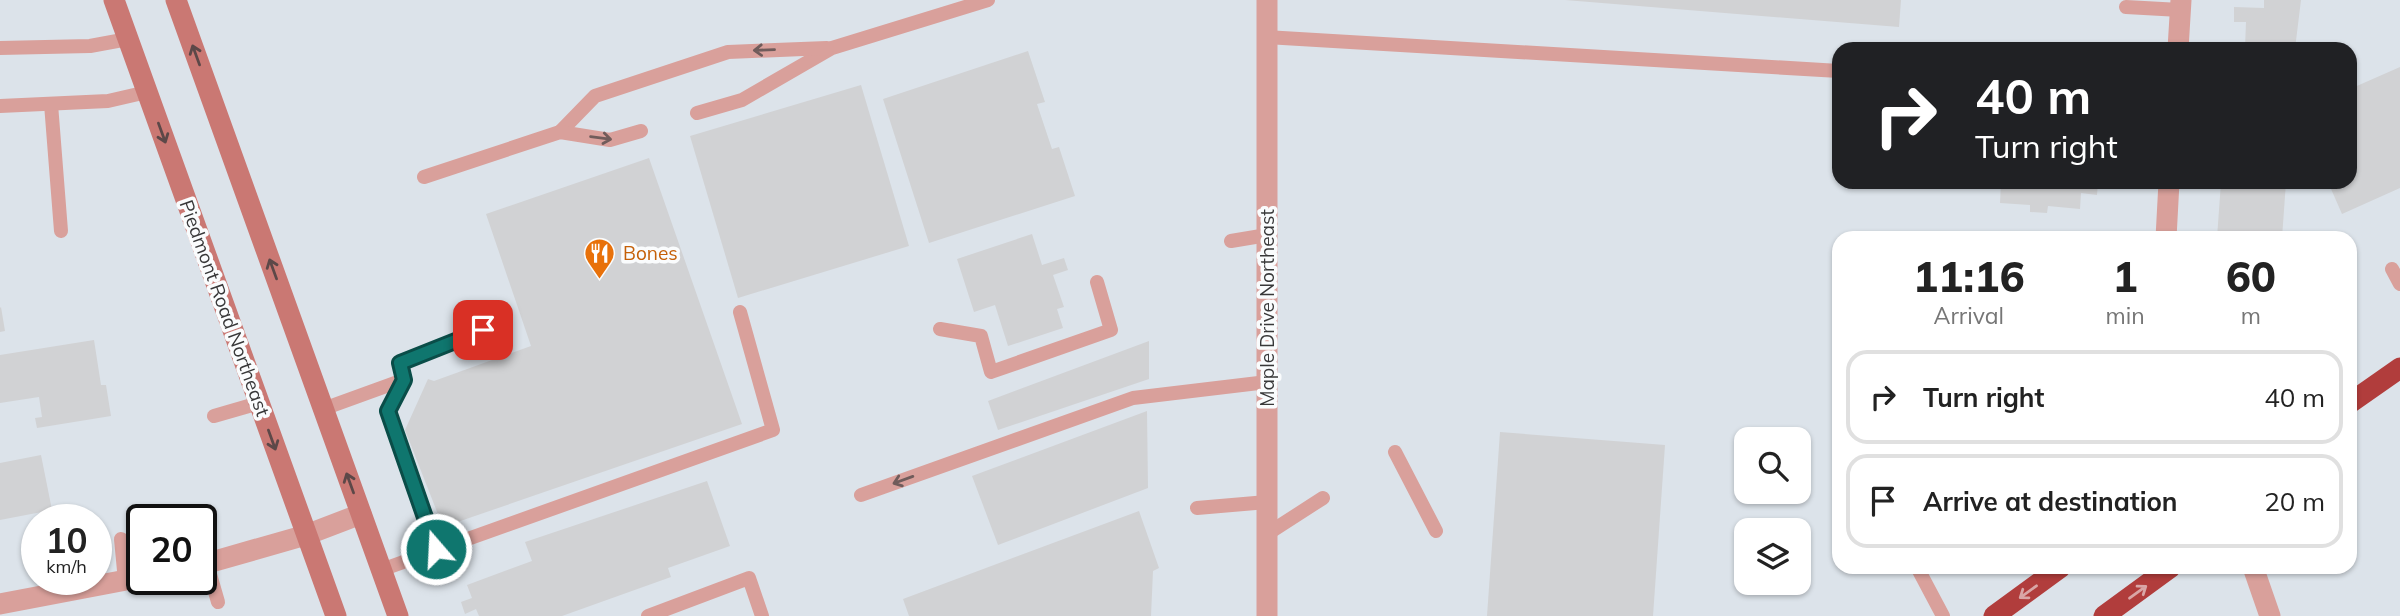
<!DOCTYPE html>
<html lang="en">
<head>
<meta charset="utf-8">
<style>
  :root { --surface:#fff; --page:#f2f2f2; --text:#222; --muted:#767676; --line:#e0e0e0 }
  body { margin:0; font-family:Mulish,sans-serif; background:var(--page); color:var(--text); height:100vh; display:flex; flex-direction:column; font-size:26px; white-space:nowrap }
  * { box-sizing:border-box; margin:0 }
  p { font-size:23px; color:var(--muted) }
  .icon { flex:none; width:38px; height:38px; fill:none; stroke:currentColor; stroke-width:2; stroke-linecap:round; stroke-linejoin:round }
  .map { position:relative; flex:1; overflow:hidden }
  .side { position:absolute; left:1832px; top:231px; width:525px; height:343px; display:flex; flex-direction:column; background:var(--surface); border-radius:21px; box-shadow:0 2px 5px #0004 }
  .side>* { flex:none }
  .guide { position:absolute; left:1832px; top:42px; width:525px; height:147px; border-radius:21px; box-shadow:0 2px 5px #0004; background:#202124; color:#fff; overflow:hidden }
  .tools { position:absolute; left:1734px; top:427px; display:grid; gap:14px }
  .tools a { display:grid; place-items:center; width:77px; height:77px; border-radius:14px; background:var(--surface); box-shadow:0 2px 5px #0004; font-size:35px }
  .speed { position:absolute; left:21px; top:504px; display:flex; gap:14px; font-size:35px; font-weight:700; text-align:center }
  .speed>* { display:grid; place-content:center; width:91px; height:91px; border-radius:50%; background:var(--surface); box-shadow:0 2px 5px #0004; line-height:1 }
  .speed small { font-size:18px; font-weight:400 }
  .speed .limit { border:4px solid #111; border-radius:10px; background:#fff; color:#111 }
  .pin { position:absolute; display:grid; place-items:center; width:60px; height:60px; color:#fff; margin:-30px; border-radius:14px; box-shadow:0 4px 10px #0006 }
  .me { position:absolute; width:77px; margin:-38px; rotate:341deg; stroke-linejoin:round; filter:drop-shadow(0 0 5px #0008) }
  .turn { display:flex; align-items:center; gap:24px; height:147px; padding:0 28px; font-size:32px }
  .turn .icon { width:91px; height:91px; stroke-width:2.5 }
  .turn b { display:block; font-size:49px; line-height:60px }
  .eta { display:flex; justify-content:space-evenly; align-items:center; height:119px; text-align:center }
  .eta b { font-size:42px; font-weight:800; line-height:49px }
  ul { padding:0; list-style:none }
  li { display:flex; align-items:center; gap:21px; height:94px; margin:0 14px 10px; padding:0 14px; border:4px solid var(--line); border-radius:21px }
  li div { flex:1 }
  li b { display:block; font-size:26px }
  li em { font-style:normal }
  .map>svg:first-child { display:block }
  .built { fill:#dce3ea; fill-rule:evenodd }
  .building { fill:#d1d2d4 }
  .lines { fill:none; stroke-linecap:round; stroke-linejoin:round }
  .lane { stroke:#d9a09b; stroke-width:14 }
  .street { stroke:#d9a09b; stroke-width:21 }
  .secondary { stroke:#ca7873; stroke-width:21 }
  .highway { stroke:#b13d3c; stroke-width:21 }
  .oneway { stroke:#705c5b }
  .oneway2 { stroke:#5c4848 }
  .oneway3 { stroke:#d9a6a6 }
  .route-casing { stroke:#0a4d48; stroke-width:18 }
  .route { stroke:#0f766e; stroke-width:12 }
  .labels { text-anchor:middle; stroke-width:7; stroke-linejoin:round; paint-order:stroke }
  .food-label { font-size:19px; fill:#c56008; stroke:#fafcfd; text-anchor:start }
  .street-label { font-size:19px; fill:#383839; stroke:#fafcfd }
</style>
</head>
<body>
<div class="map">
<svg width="2400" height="616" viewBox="0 0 2400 616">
  <rect width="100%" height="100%" fill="#edeef0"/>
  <path class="built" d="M0 0H2400V616H0ZM1839 49H2350V182H1839ZM1839 238H2350V567H1839ZM1746 439H1799V492H1746ZM37 520H96V579H37ZM142 520H201V579H142ZM1746 530H1799V583H1746Z"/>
  <g class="building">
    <polygon points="1565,0 1901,0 1899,27"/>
    <polygon points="2264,0 2301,0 2295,49 2245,48 2246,22 2234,22 2234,7 2264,8"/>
    <polygon points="1028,51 1045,102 1037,104 1052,149 1059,147 1075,196 929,243 883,99"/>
    <polygon points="2400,67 2400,188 2342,214 2328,182 2350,182 2350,89"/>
    <polygon points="861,85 909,246 738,298 690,136"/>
    <polygon points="649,158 742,424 443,527 405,430 428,379 434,381 531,346 486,214"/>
    <polygon points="2001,182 2098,182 2097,195 2081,193 2080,209 2048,206 2047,213 2030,212 2030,205 2000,203"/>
    <polygon points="2221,182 2286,182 2282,238 2217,238"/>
    <polygon points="1032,234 1042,265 1064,258 1068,270 1053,275 1064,307 1057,309 1063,328 1008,346 995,305 974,312 957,259"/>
    <polygon points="1,307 5,331 0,332 0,308"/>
    <polygon points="94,340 101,385 106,385 111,416 37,428 35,418 42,417 39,397 0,403 0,355"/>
    <polygon points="1149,341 1149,379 998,430 988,401"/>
    <polygon points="1147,411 1148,488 998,545 972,476"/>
    <polygon points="1500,432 1665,445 1653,616 1487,616"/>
    <polygon points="41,455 52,510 0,520 0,463"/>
    <polygon points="707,481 730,546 668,568 671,577 562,616 479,616 476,609 465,614 461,602 472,598 467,585 532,561 525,542"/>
    <polygon points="1139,511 1159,568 1153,571 1151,616 909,616 903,599"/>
  </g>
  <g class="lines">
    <g class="lane">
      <polyline points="2126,7 2180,10"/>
      <polyline points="1267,37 1839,71"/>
      <polyline points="0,48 90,46 128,39"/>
      <polyline points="51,104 61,231"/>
      <polyline points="0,106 108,101 147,92"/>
      <polyline points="697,113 742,100 832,48 988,0"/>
      <polyline points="560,132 595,96 728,52 827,48"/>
      <polyline points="424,177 560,132 610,140 641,131"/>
      <polyline points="1231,241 1267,235"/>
      <polyline points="2392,269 2400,284"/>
      <polyline points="940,329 981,336 991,372 1111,330 1097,282"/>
      <polyline points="403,380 388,411 437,549"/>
      <polyline points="323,409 403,380 400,363 483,330"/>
      <polyline points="214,416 259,403"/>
      <polyline points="1395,452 1436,531"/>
      <polyline points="861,495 1133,398 1267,382"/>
      <polyline points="1197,508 1267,502"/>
      <polyline points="1267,534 1323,498"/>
      <polyline points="121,539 125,581"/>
      <polyline points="207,564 218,602"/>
      <polyline points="1917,567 1943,616"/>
      <polyline points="381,570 773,430 740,312"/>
      <polyline points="648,616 749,578 762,616"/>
    </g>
    <g class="street">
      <polyline points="2178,49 2181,0"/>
      <polyline points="2166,238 2169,182"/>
      <polyline points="201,565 306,535 361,514"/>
      <polyline points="2253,567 2270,616"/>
      <polyline points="0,604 142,577"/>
      <polyline points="1267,616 1267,0"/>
    </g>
    <g class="secondary">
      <polyline points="114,0 336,616"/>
      <polyline points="176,0 398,616"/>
    </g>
    <g class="highway">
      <polyline points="2350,403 2400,368"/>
      <polyline points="1994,616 2061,567"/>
      <polyline points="2104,616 2171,567"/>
    </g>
  </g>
  <defs><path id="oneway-shaft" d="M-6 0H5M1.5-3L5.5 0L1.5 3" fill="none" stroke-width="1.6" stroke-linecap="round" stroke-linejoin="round" transform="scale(1.75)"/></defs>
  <g class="oneway">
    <use href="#oneway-shaft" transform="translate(764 50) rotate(178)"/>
    <use href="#oneway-shaft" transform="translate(601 138) rotate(7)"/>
    <use href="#oneway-shaft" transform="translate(903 480) rotate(160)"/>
  </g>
  <g class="oneway2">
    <use href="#oneway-shaft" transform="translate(196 55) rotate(-110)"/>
    <use href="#oneway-shaft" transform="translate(162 133) rotate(70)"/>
    <use href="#oneway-shaft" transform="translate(273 269) rotate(-110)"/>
    <use href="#oneway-shaft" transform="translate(272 440) rotate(70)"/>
    <use href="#oneway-shaft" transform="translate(350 483) rotate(-110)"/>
  </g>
  <g class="oneway3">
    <use href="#oneway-shaft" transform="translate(2028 592) rotate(144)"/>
    <use href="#oneway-shaft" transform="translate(2138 592) rotate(-36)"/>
  </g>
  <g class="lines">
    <defs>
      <polyline id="route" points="436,549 388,411 404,380 400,363 483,330"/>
    </defs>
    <use href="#route" class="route-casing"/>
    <use href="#route" class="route"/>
  </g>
  <defs>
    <symbol id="restaurant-pin" viewBox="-11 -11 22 30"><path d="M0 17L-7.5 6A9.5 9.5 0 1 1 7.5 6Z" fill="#e8710a" stroke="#fafcfd"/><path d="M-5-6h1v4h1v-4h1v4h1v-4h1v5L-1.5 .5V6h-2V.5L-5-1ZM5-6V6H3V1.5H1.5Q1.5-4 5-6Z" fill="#fff"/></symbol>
  </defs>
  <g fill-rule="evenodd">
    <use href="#restaurant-pin" x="582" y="236" width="35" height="47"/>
  </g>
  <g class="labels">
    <g class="food-label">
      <text x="623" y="260">Bones</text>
    </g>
    <g class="street-label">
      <text transform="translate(225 308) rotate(70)" y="7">Piedmont Road Northeast</text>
      <text transform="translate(1267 308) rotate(-90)" y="7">Maple Drive Northeast</text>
    </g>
  </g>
</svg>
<div class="tools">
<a><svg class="icon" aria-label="search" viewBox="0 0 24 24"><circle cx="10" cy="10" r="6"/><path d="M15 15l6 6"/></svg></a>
<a><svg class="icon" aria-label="layers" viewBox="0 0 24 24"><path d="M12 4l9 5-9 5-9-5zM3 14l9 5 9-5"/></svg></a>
</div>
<div class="speed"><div>10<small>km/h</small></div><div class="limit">20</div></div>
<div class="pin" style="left:483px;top:330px;background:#d93025"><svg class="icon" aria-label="arrive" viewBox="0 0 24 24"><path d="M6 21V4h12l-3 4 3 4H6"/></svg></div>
<svg class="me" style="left:436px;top:549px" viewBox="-20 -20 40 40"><circle r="17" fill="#0f766e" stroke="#fff" stroke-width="3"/><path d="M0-11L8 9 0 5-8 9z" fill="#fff"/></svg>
<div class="guide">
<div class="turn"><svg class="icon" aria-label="right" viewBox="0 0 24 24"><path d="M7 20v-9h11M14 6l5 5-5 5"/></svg><div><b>40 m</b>Turn right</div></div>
</div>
<section class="side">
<div class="eta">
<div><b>11:16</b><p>Arrival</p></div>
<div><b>1</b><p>min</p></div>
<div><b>60</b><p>m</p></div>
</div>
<ul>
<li><svg class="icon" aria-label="right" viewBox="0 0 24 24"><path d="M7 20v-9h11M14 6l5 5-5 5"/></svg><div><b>Turn right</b></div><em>40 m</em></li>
<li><svg class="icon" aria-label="arrive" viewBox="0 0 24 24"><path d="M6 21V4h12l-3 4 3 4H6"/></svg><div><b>Arrive at destination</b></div><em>20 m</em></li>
</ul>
</section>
</div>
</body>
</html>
